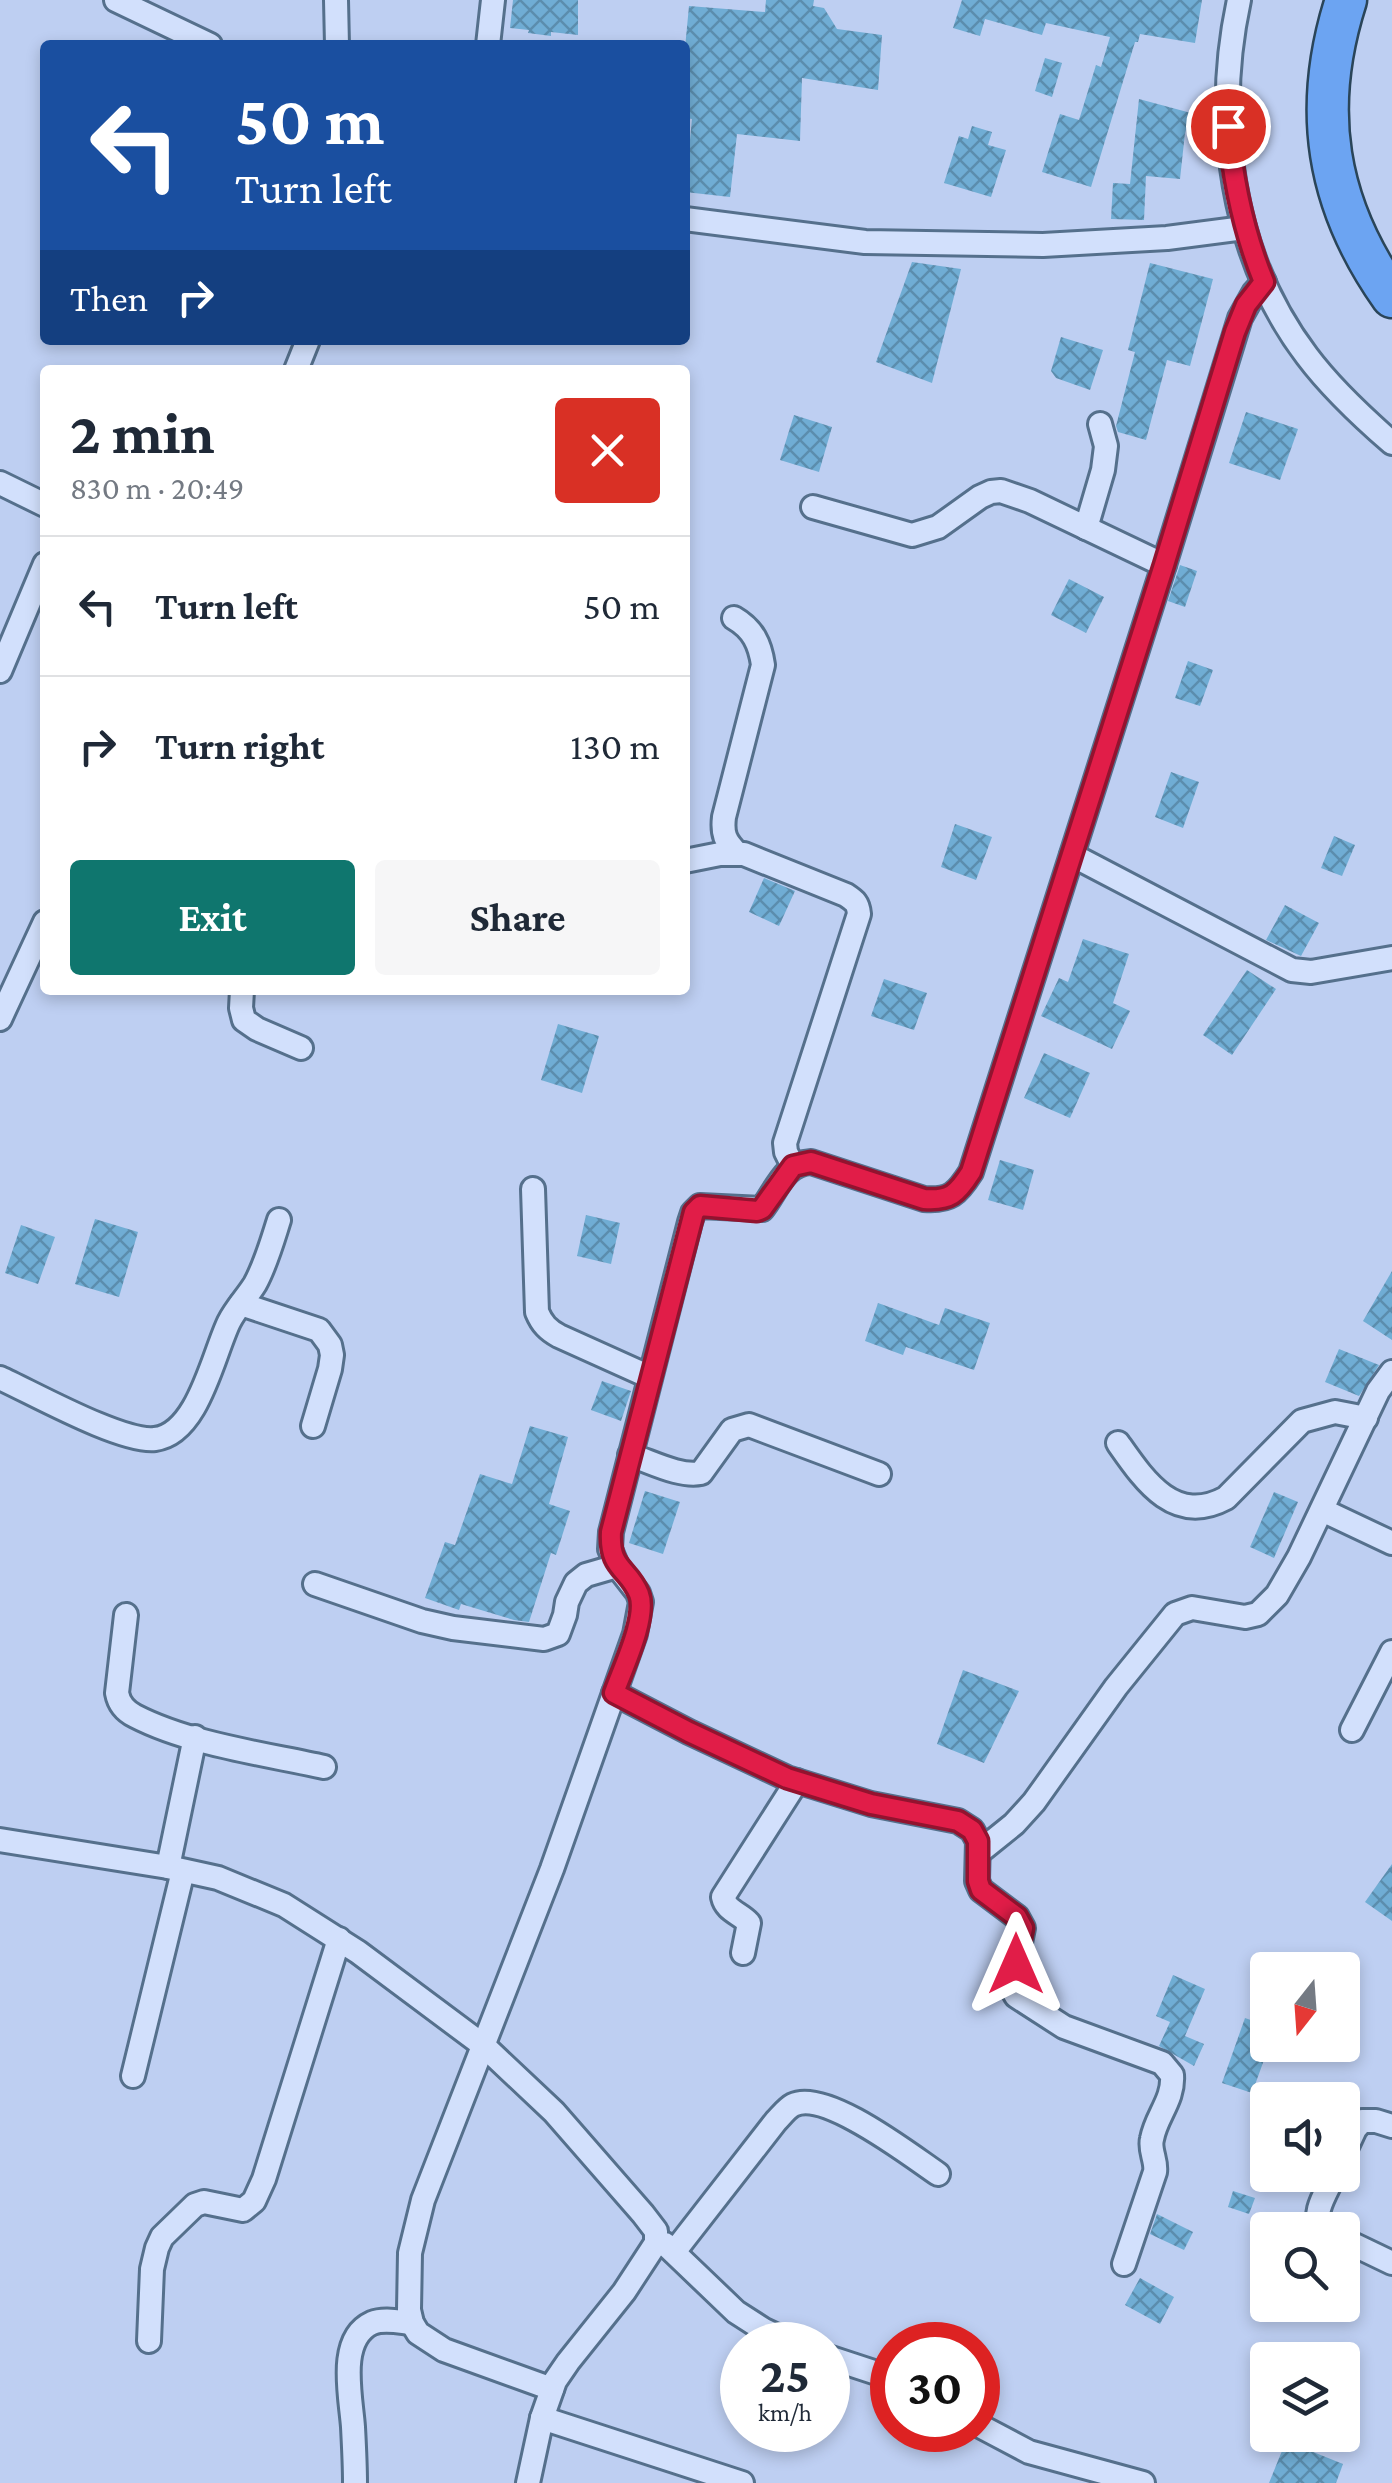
<!DOCTYPE html>
<html lang="en">
<head>
<meta charset="utf-8">
<style>
  :root { --surface:#fff; --page:#f6f6f7; --text:#1f2937; --muted:#747a83; --line:#e0e1e3; --accent:#0f766e }
  body { margin:0; font-family:"Crimson Pro",serif; background:var(--page); color:var(--text); height:100vh; display:flex; flex-direction:column; font-size:38px; white-space:nowrap }
  * { box-sizing:border-box; margin:0 }
  p { font-size:32px; color:var(--muted) }
  .icon { flex:none; width:55px; height:55px; fill:none; stroke:currentColor; stroke-width:2; stroke-linecap:round; stroke-linejoin:round }
  .map { position:relative; flex:1; overflow:hidden }
  .sheet { position:absolute; left:40px; top:365px; width:650px; height:630px; display:flex; flex-direction:column; background:var(--surface); border-radius:10px; box-shadow:0 5px 15px #0003 }
  .sheet>* { flex:none }
  .top-card { position:absolute; left:40px; top:40px; width:650px; height:305px; border-radius:10px; box-shadow:0 5px 15px #0003; background:#1a4fa0; color:#fff; overflow:hidden }
  .needle { width:65px; rotate:197deg }
  .fabs { position:absolute; left:1250px; top:1952px; display:grid; gap:20px }
  .fabs a { display:grid; place-items:center; width:110px; height:110px; border-radius:10px; background:var(--surface); box-shadow:0 5px 15px #0003; font-size:50px }
  .speed { position:absolute; left:720px; top:2322px; display:flex; gap:20px; font-size:50px; font-weight:700; text-align:center }
  .speed>* { display:grid; place-content:center; width:130px; height:130px; border-radius:50%; background:var(--surface); box-shadow:0 5px 15px #0003; line-height:1 }
  .speed small { font-size:25px; font-weight:400 }
  .speed .limit { border:15px solid #d22; background:#fff; color:#111 }
  .pin { position:absolute; display:grid; place-items:center; width:85px; height:85px; color:#fff; margin:-42px; border:5px solid #fff; border-radius:50%; box-shadow:0 2px 10px #0007 }
  .me { position:absolute; width:110px; margin:-55px; rotate:0deg; stroke-linejoin:round; filter:drop-shadow(0 0 8px #0008) }
  .turn { display:flex; align-items:center; gap:35px; height:210px; padding:0 30px; font-size:45px }
  .turn .icon { width:130px; height:130px; stroke-width:2.5 }
  .turn b { display:block; font-size:70px; line-height:85px }
  .then { display:flex; align-items:center; height:95px; padding:0 30px; background:#0003; gap:20px; font-size:38px }
  .round { display:grid; place-items:center; flex:none; width:105px; height:105px; border-radius:10px; background:var(--page) }
  .head { display:flex; align-items:center; justify-content:space-between; height:170px; padding:0 30px }
  h1 { font-size:60px; font-weight:700; line-height:75px }
  .action { display:flex; gap:20px; margin-top:auto; padding:20px 30px }
  .action a { flex:1; height:115px; border-radius:10px; background:var(--accent); color:#fff; font-size:40px; font-weight:700; line-height:115px; text-align:center }
  .action a+a { background:var(--page); color:var(--text) }
  ul { padding:0; list-style:none }
  li { display:flex; align-items:center; gap:30px; height:140px; padding:0 30px; border-top:2px solid var(--line) }
  li div { flex:1 }
  li b { display:block; font-size:38px }
  li em { font-style:normal }
  .map>svg:first-child { display:block }
  .building { fill:url(#building-cross-hatch) }
  .lines { fill:none; stroke-linecap:round; stroke-linejoin:round }
  .minor-casing { stroke:#55708c; stroke-width:28 }
  .trunk-casing { stroke:#2a4559; stroke-width:45 }
  .minor { stroke:#d2e0fc; stroke-width:22 }
  .trunk { stroke:#6ca4f2; stroke-width:40 }
  .route-casing { stroke:#92132f; stroke-width:25 }
  .route { stroke:#e11d48; stroke-width:18 }
</style>
</head>
<body>
<div class="map">
<svg width="1392" height="2483" viewBox="0 0 1392 2483">
  <defs>
    <pattern id="building-cross-hatch" width="8" height="8" patternUnits="userSpaceOnUse" patternTransform="scale(2.5)"><rect width="8" height="8" fill="#70add4"/><path d="M0 0l8 8M0 8l8-8" fill="none" stroke="#5b8dad"/></pattern>
  </defs>
  <rect width="100%" height="100%" fill="#becff2"/>
  <g class="building">
    <polygon points="513,0 578,0 578,35 551,32 551,36 528,33 529,30 510,28"/>
    <polygon points="766,0 814,0 813,6 824,8 837,29 882,35 878,90 802,78 800,141 737,134 730,197 685,192 692,119 685,118 685,48 689,6 765,12"/>
    <polygon points="962,0 1202,0 1195,43 1140,34 1138,42 1135,42 1091,187 1042,172 1060,114 1079,120 1096,65 1101,67 1110,37 1046,23 1042,35 985,19 980,36 953,28"/>
    <polygon points="1045,58 1062,63 1052,97 1035,91"/>
    <polygon points="1139,99 1191,113 1185,133 1180,179 1146,176 1144,220 1111,219 1113,183 1130,184"/>
    <polygon points="972,126 992,132 988,145 1006,150 991,197 944,183 959,136 968,139"/>
    <polygon points="912,262 961,269 932,383 876,362"/>
    <polygon points="1150,263 1213,279 1190,366 1167,360 1146,440 1118,432 1116,426 1135,352 1128,350"/>
    <polygon points="1061,337 1103,350 1090,390 1056,378 1051,371"/>
    <polygon points="1246,412 1298,429 1280,480 1229,463"/>
    <polygon points="794,415 832,427 819,472 780,460"/>
    <polygon points="1180,565 1197,571 1185,607 1168,601"/>
    <polygon points="1069,579 1104,597 1086,633 1051,615"/>
    <polygon points="1188,661 1213,670 1200,706 1175,698"/>
    <polygon points="1171,772 1199,782 1183,828 1155,817"/>
    <polygon points="955,824 992,837 976,880 941,867"/>
    <polygon points="1334,836 1355,845 1342,876 1321,868"/>
    <polygon points="764,878 795,891 779,926 749,912"/>
    <polygon points="1285,905 1319,923 1301,956 1266,940"/>
    <polygon points="1083,939 1129,954 1113,1003 1130,1011 1112,1049 1041,1016 1059,978 1068,982"/>
    <polygon points="1247,970 1276,989 1232,1055 1203,1035"/>
    <polygon points="884,979 927,993 914,1030 871,1016"/>
    <polygon points="558,1024 599,1036 582,1093 541,1080"/>
    <polygon points="1044,1053 1090,1073 1070,1118 1024,1098"/>
    <polygon points="1000,1160 1034,1170 1023,1210 988,1200"/>
    <polygon points="586,1215 620,1223 611,1264 577,1256"/>
    <polygon points="95,1219 138,1232 119,1297 75,1284"/>
    <polygon points="21,1225 55,1237 38,1284 5,1273"/>
    <polygon points="1392,1271 1392,1340 1363,1321"/>
    <polygon points="878,1303 939,1325 945,1308 990,1323 974,1370 906,1347 903,1355 865,1341"/>
    <polygon points="1339,1349 1379,1365 1359,1396 1325,1382"/>
    <polygon points="602,1381 631,1391 621,1421 591,1410"/>
    <polygon points="530,1426 568,1437 549,1504 570,1511 556,1555 551,1553 529,1622 514,1620 461,1604 459,1610 425,1598 445,1542 455,1545 480,1474 512,1484"/>
    <polygon points="645,1491 680,1502 663,1554 629,1543"/>
    <polygon points="1274,1492 1298,1502 1274,1558 1250,1547"/>
    <polygon points="963,1670 1019,1691 984,1763 937,1744"/>
    <polygon points="1392,1864 1392,1921 1365,1902"/>
    <polygon points="1173,1975 1205,1989 1185,2036 1204,2044 1194,2066 1159,2046 1170,2022 1156,2016"/>
    <polygon points="1245,2018 1268,2026 1268,2049 1252,2093 1222,2083"/>
    <polygon points="1233,2191 1255,2198 1249,2214 1228,2207"/>
    <polygon points="1157,2214 1193,2232 1184,2250 1150,2234"/>
    <polygon points="1140,2278 1174,2297 1160,2324 1125,2305"/>
    <polygon points="1286,2441 1343,2464 1336,2483 1269,2483"/>
  </g>
  <g class="lines">
    <defs>
      <g id="minor">
        <polyline points="116,0 210,45"/>
        <polyline points="336,0 337,45"/>
        <path d="M1239 0C1213 120 1231 256 1307 356 1331 388 1362 417 1392 443"/>
        <polyline points="488,45 493,0"/>
        <polyline points="685,219 865,242 1043,245 1167,238 1244,228"/>
        <polyline points="296,370 308,340"/>
        <polyline points="0,483 45,505"/>
        <polyline points="813,507 912,535 938,527 980,497 991,492 1001,491 1030,501 1164,565"/>
        <polyline points="1086,528 1103,470 1106,446 1100,424"/>
        <path d="M734 618C753 629 760 644 763 665L724 817C722 834 725 841 737 853"/>
        <polyline points="0,671 45,564"/>
        <polyline points="1072,855 1292,970 1311,972 1392,958"/>
        <path d="M685 861 720 854H744L846 895C855 901 858 903 859 914L785 1143 786 1152 793 1166"/>
        <polyline points="242,990 241,1008 244,1020 257,1029 301,1048"/>
        <polyline points="0,1019 45,922"/>
        <path d="M533 1189 537 1312C542 1324 548 1330 559 1336L650 1377"/>
        <polyline points="241,1304 319,1330 330,1345 332,1355 330,1369 313,1426"/>
        <path d="M0 1378C33 1393 122 1443 155 1439 198 1434 213 1355 229 1322 236 1308 247 1297 255 1284 266 1264 272 1242 279 1220"/>
        <path d="M1118 1443C1144 1480 1174 1526 1226 1498L1302 1421 1335 1412 1366 1418"/>
        <path d="M630 1455C652 1462 679 1477 701 1473L732 1430 749 1425 879 1474"/>
        <polyline points="1322,1510 1392,1543"/>
        <polyline points="315,1584 422,1621 453,1628 544,1639 558,1634 565,1615 567,1602 576,1583 586,1575 617,1566"/>
        <path d="M126 1615 117 1693C119 1704 125 1711 135 1716 189 1744 265 1754 324 1767"/>
        <path d="M614 1693 689 1732 787 1778 871 1804 958 1821 972 1830 978 1841 977 1881 981 1890 1017 1917 1023 1928 1011 1987 1016 1996 1064 2027 1162 2063 1172 2075C1174 2100 1156 2116 1152 2139 1149 2150 1157 2161 1155 2172L1124 2264"/>
        <polyline points="1352,1730 1392,1652"/>
        <polyline points="0,1840 168,1867 218,1878 284,1905 358,1952 484,2046 554,2112 643,2214 656,2231 656,2243 624,2292 568,2362 555,2381 542,2418 528,2483"/>
        <polyline points="978,1853 1014,1824 1034,1802 1116,1687 1175,1614 1192,1608 1245,1617 1258,1614 1277,1595 1299,1557 1378,1391 1392,1372"/>
        <polyline points="168,1867 195,1737"/>
        <path d="M743 1953 749 1923C740 1913 726 1911 723 1897L797 1781"/>
        <polyline points="133,2076 183,1871"/>
        <polyline points="1342,2157 1355,2129 1362,2121 1376,2121 1392,2126"/>
        <path d="M1321 2230C1311 2213 1327 2192 1334 2175"/>
        <polyline points="1342,2239 1392,2263"/>
        <polyline points="665,2244 736,2312 764,2330 796,2345"/>
        <path d="M674 2252 776 2121C781 2116 787 2108 793 2105 825 2089 910 2155 938 2174"/>
        <polyline points="149,2341 152,2269 157,2248 162,2237 195,2205 204,2202 243,2210 254,2201 264,2179 339,1939"/>
        <polyline points="828,2357 892,2378"/>
        <path d="M552 2389 444 2350 418 2333 412 2323 409 2310 410 2253 423 2200 552 1869 635 1634 641 1602 638 1593 617 1566 610 1549 611 1532 690 1222 693 1213 700 1206 762 1209C777 1190 784 1163 811 1162L924 1199C950 1201 957 1194 971 1172L1164 565 1240 318 1254 293 1264 282"/>
        <polyline points="542,2418 742,2483"/>
        <polyline points="978,2425 1029,2452 1143,2483"/>
        <path d="M355 2483C355 2464 354 2446 353 2427 351 2397 337 2339 372 2323 384 2318 400 2322 412 2323"/>
      </g>
      <path id="trunk" d="M1346 0C1311 109 1326 204 1392 297"/>
    </defs>
    <use href="#minor" class="minor-casing"/>
    <use href="#trunk" class="trunk-casing"/>
    <use href="#minor" class="minor"/>
    <use href="#trunk" class="trunk"/>
  </g>
  <g class="lines">
    <defs>
      <path id="route" d="M1016 1964 1023 1928 1017 1917 981 1890 978 1881V1841L972 1830 958 1821 871 1804 787 1778 689 1732 614 1693C622 1670 648 1617 639 1594 628 1567 609 1570 611 1532L694 1212 700 1206 757 1211 762 1209 793 1166 811 1162 924 1199C950 1201 957 1194 971 1172L1164 565 1235 332 1246 305 1264 282C1243 231 1233 181 1228 126"/>
    </defs>
    <use href="#route" class="route-casing"/>
    <use href="#route" class="route"/>
  </g>
</svg>
<div class="fabs">
<a><svg class="needle" viewBox="-14 -14 28 28"><path d="M0-13l5 13h-10z" fill="#e53935"/><path d="M0 13l5-13h-10z" fill="#747a83"/></svg></a>
<a><svg class="icon" aria-label="sound" viewBox="0 0 24 24"><path d="M4 9h4l5-4v14l-5-4H4zM17 9q2 3 0 6"/></svg></a>
<a><svg class="icon" aria-label="search" viewBox="0 0 24 24"><circle cx="10" cy="10" r="6"/><path d="M15 15l6 6"/></svg></a>
<a><svg class="icon" aria-label="layers" viewBox="0 0 24 24"><path d="M12 4l9 5-9 5-9-5zM3 14l9 5 9-5"/></svg></a>
</div>
<div class="speed"><div>25<small>km/h</small></div><div class="limit">30</div></div>
<div class="pin" style="left:1228px;top:126px;background:#d93025"><svg class="icon" aria-label="arrive" viewBox="0 0 24 24"><path d="M6 21V4h12l-3 4 3 4H6"/></svg></div>
<svg class="me" style="left:1016px;top:1964px" viewBox="-20 -20 40 40"><path d="M0-17L14 15 0 8-14 15z" fill="#e11d48" stroke="#fff" stroke-width="4"/></svg>
<div class="top-card">
<div class="turn"><svg class="icon" aria-label="left" viewBox="0 0 24 24"><path d="M17 20v-9H6M10 6l-5 5 5 5"/></svg><div><b>50 m</b>Turn left</div></div>
<div class="then">Then<svg class="icon" aria-label="right" viewBox="0 0 24 24"><path d="M7 20v-9h11M14 6l5 5-5 5"/></svg></div>
</div>
<section class="sheet">
<div class="head"><div><h1>2 min</h1><p>830 m · 20:49</p></div><a class="round" style="background:#d93025;color:#fff"><svg class="icon" aria-label="close" viewBox="0 0 24 24"><path d="M6 6l12 12M18 6L6 18"/></svg></a></div>
<ul>
<li><svg class="icon" aria-label="left" viewBox="0 0 24 24"><path d="M17 20v-9H6M10 6l-5 5 5 5"/></svg><div><b>Turn left</b></div><em>50 m</em></li>
<li><svg class="icon" aria-label="right" viewBox="0 0 24 24"><path d="M7 20v-9h11M14 6l5 5-5 5"/></svg><div><b>Turn right</b></div><em>130 m</em></li>
</ul>
<div class="action"><a>Exit</a><a>Share</a></div>
</section>
</div>
</body>
</html>
